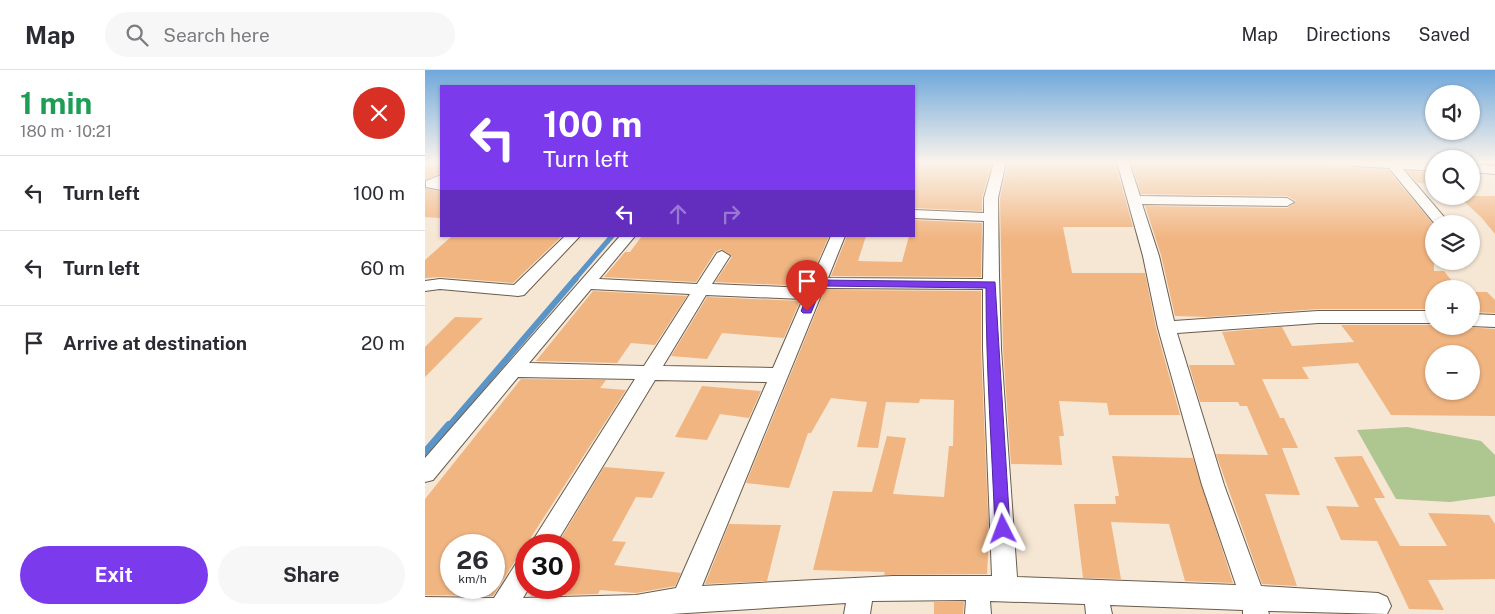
<!DOCTYPE html>
<html lang="en">
<head>
<meta charset="utf-8">
<style>
  :root { --surface:#fff; --page:#f7f7f7; --text:#2b2b33; --muted:#7c7c81; --line:#e1e1e2; --accent:#7c3aed }
  body { margin:0; font-family:"Public Sans",sans-serif; background:var(--page); color:var(--text); height:100vh; display:flex; flex-direction:column; font-size:19px; white-space:nowrap }
  * { box-sizing:border-box; margin:0 }
  p { font-size:16px; color:var(--muted) }
  .icon { flex:none; width:28px; height:28px; fill:none; stroke:currentColor; stroke-width:2; stroke-linecap:round; stroke-linejoin:round }
  .map { position:relative; flex:1; overflow:hidden }
  .panel { display:flex; flex-direction:column; background:var(--surface); width:425px }
  .panel>* { flex:none }
  .top-card { position:absolute; left:15px; top:15px; width:475px; height:152px; border-radius:0px; box-shadow:0 1px 4px #0004; background:#7c3aed; color:#fff; overflow:hidden }
  .tools { position:absolute; left:1000px; top:15px; display:grid; gap:10px }
  .tools a { display:grid; place-items:center; width:55px; height:55px; border-radius:50%; background:var(--surface); box-shadow:0 1px 4px #0004; font-size:25px }
  .speed { position:absolute; left:15px; top:464px; display:flex; gap:10px; font-size:25px; font-weight:700; text-align:center }
  .speed>* { display:grid; place-content:center; width:65px; height:65px; border-radius:50%; background:var(--surface); box-shadow:0 1px 4px #0004; line-height:1 }
  .speed small { font-size:12px; font-weight:400 }
  .speed .limit { border:8px solid #d22; background:#fff; color:#111 }
  .pin { position:absolute; display:grid; place-items:center; width:42px; height:42px; color:#fff; margin:-51px -21px; border-radius:50% 50% 50% 0; rotate:-45deg; box-shadow:0 0 5px #0007 }
  .pin .icon { rotate:45deg }
  .me { position:absolute; width:55px; margin:-28px; rotate:357deg; stroke-linejoin:round; filter:drop-shadow(0 0 4px #0008) }
  .turn { display:flex; align-items:center; gap:18px; height:105px; padding:0 20px; font-size:22px }
  .turn .icon { width:65px; height:65px; stroke-width:2.5 }
  .turn b { display:block; font-size:35px; line-height:42px }
  .lanes { display:flex; align-items:center; height:48px; padding:0 20px; background:#0003; justify-content:center; gap:25px; direction:ltr }
  .lanes .off { opacity:.35 }
  .round { display:grid; place-items:center; flex:none; width:52px; height:52px; border-radius:26px; background:var(--page) }
  .summary { display:flex; align-items:center; justify-content:space-between; height:85px; padding:0 20px }
  h1 { font-size:30px; font-weight:700; line-height:38px; color:#1e9e55 }
  .button { display:flex; gap:10px; margin-top:auto; padding:10px 20px }
  .button a { flex:1; height:58px; border-radius:30px; background:var(--accent); color:#fff; font-size:20px; font-weight:700; line-height:58px; text-align:center }
  .button a+a { background:var(--page); color:var(--text) }
  ul { padding:0; list-style:none }
  li { display:flex; align-items:center; gap:15px; height:75px; padding:0 20px; border-top:1px solid var(--line) }
  li div { flex:1 }
  li b { display:block; font-size:19px }
  li em { font-style:normal }
  header { display:flex; align-items:center; gap:30px; box-sizing:border-box; height:70px; padding:0 25px; background:var(--surface); border-bottom:1px solid var(--line) }
  header strong { font-size:24px }
  nav { display:flex; gap:28px; margin-inline-start:auto; font-size:18px }
  .search { width:350px; height:45px; background:var(--page); display:flex; align-items:center; gap:12px; box-sizing:border-box; padding:0 18px; border-radius:28px; color:var(--muted); font-size:19px }
  main { display:flex; flex:1; min-height:0 }
  .map>svg:first-child { display:block }
  .green { fill:#aec690 }
  .lines { fill:none; stroke-linecap:round; stroke-linejoin:round }
  .stream-far2 { stroke:#5b95c7; stroke-width:5 }
  .stream-far1 { stroke:#5b95c7; stroke-width:6 }
  .stream { stroke:#5b95c7; stroke-width:8 }
  .building { fill:#f1b581; fill-rule:evenodd }
  .minor-casing { stroke:#6a5c4c; stroke-width:2 }
  .minor { fill:#fff; fill-rule:evenodd }
  .route { fill:#7c3aed; stroke:#51269a }
</style>
</head>
<body>
<header>
<strong>Map</strong>
<div class="search"><svg class="icon" aria-label="search" viewBox="0 0 24 24"><circle cx="10" cy="10" r="6"/><path d="M15 15l6 6"/></svg>Search here</div>
<nav><a>Map</a><a>Directions</a><a>Saved</a></nav>
</header>
<main>
<section class="panel">
<div class="summary"><div><h1>1 min</h1><p>180 m · 10:21</p></div><a class="round" style="background:#d93025;color:#fff"><svg class="icon" aria-label="close" viewBox="0 0 24 24"><path d="M6 6l12 12M18 6L6 18"/></svg></a></div>
<ul>
<li><svg class="icon" aria-label="left" viewBox="0 0 24 24"><path d="M17 20v-9H6M10 6l-5 5 5 5"/></svg><div><b>Turn left</b></div><em>100 m</em></li>
<li><svg class="icon" aria-label="left" viewBox="0 0 24 24"><path d="M17 20v-9H6M10 6l-5 5 5 5"/></svg><div><b>Turn left</b></div><em>60 m</em></li>
<li><svg class="icon" aria-label="arrive" viewBox="0 0 24 24"><path d="M6 21V4h12l-3 4 3 4H6"/></svg><div><b>Arrive at destination</b></div><em>20 m</em></li>
</ul>
<div class="button"><a>Exit</a><a>Share</a></div>
</section>
<div class="map">
<svg width="1070" height="544" viewBox="0 0 1070 544">
  <rect width="100%" height="100%" fill="#f6e6d4"/>
  <polygon class="green" points="982,357 1056,371 1070,385 1070,426 1025,432 971,429 932,360"/>
  <g class="lines">
    <polyline class="stream-far2" points="150,209 187,166"/>
    <polyline class="stream-far1" points="23,357 151,208"/>
    <polyline class="stream" points="0,383 24,355"/>
  </g>
  <g class="building">
    <polygon points="0,92 16,92 16,103 0,110"/>
    <polygon points="489,92 567,92 557,128 557,141 489,138"/>
    <polygon points="583,92 690,92 708,157 638,157 647,203 720,203 731,258 755,345 684,345 682,333 634,331 639,366 634,366 637,395 586,394 578,279 575,128"/>
    <polygon points="706,92 889,92 891,95 963,100 1009,155 1009,201 1019,201 1033,219 1009,219 1009,239 893,239 783,247 750,246 736,185 720,136 862,138 871,131 862,126 716,124"/>
    <polygon points="982,101 1009,103 1009,114 993,113"/>
    <polygon points="0,118 16,122 16,148 0,147"/>
    <polygon points="1033,126 1070,126 1070,164 1056,147"/>
    <polygon points="489,150 557,153 556,207 406,206 422,166 441,166 433,191 477,192 484,166 489,166"/>
    <polygon points="27,166 137,166 88,213 15,207 0,208 0,190"/>
    <polygon points="217,166 404,166 382,216 290,212 307,187 296,179 290,182 271,212 179,207 200,182 205,182"/>
    <polygon points="400,220 556,221 556,279 564,466 562,504 459,505 460,502 388,500 408,421 447,422 462,366 481,368 468,424 519,427 524,376 528,376 529,330 495,329 494,333 461,332 453,378 432,377 442,332 406,328 386,363 383,363 364,418 321,413"/>
    <polygon points="168,221 262,226 230,275 206,273 192,293 111,291"/>
    <polygon points="1046,222 1062,222 1070,230 1070,243 1046,242"/>
    <polygon points="282,227 375,231 359,268 297,263 282,289 246,286"/>
    <polygon points="30,247 58,248 0,307 0,277"/>
    <path d="M916 255H1009L1070 259V346L966 345 933 293 877 297 884 309H837L855 348H859L873 378H857L875 425 840 424 872 516 837 514 791 384 843 385 822 336H815L813 332H775L764 295H810L797 262 857 257 867 276 929 272ZM1009 284H1046V321H1009Z"/>
    <path d="M96 309 181 310 175 318 201 320 101 475V486L90 491 68 526 0 525V429ZM26 475H69V518H26Z"/>
    <polygon points="277,316 336,321 324,348 295,344 282,370 250,367"/>
    <polygon points="687,386 768,388 808,513 760,511 744,454 686,452 696,509 658,508 649,434 691,434 690,426 694,426"/>
    <polygon points="937,386 960,428 949,428 975,476 1022,476 1003,443 1064,445 1070,454 1070,509 1003,510 1019,540 984,539 952,471 916,470 901,436 934,437 909,387"/>
    <polygon points="179,397 240,402 227,428 211,427 187,471 201,472 189,495 256,503 250,516 211,523 175,520 173,524 106,526 107,518 144,518 144,475 132,475"/>
    <polygon points="304,454 356,455 342,511 280,514"/>
    <polygon points="509,532 539,532 538,544 509,544"/>
  </g>
  <g class="lines">
    <defs>
      <g id="minor">
        <path d="M569 92H581L573 128 574 206 576 279 592 507 811 515 777 415 733 258 718 186 692 92H704L715 126 862 128 869 132 862 136 717 134 734 186 749 251 893 241H1009V253H893L752 263 799 415 836 516 953 523 962 527 966 536 962 544 843 541 844 544H818V540L685 535 687 544H661L660 534 565 531 566 544H540L541 530 447 531 445 544H419L421 533 246 544H0V527L69 528 92 492 101 488V518H104L98 528 211 525 251 518 342 312 230 310 130 475H105L210 309 93 307 8 410 0 412V388L195 166H210L174 209 272 214 292 183 297 181 305 186 287 214 383 218 406 166H420L403 208 558 209 559 151 489 148V140L559 143V128ZM399 218 558 219V279L567 506H468L277 516ZM166 219 265 224 219 296 104 293ZM281 225 378 229 348 298 238 296Z"/>
        <polygon points="922,92 1009,93 1009,101 978,99 1025,154 1010,154 964,98 928,96"/>
        <polygon points="1046,94 1070,96 1070,104 1046,102"/>
        <polygon points="16,105 16,120 1,117 1,111"/>
        <polygon points="140,166 155,166 99,225 93,226 15,219 0,221 0,211 15,209 89,215"/>
        <polygon points="1046,244 1070,245 1070,257 1046,256"/>
      </g>
    </defs>
    <use href="#minor" class="minor-casing"/>
    <use href="#minor" class="minor"/>
  </g>
  <linearGradient id="sky" x2="0" y2="1"><stop stop-color="#6fa8db"/><stop offset="0.55" stop-color="#fbf4ec"/><stop offset="1" stop-color="#fbf4ec" stop-opacity="0"/></linearGradient>
  <rect width="1070" height="168" fill="url(#sky)"/>
  <path class="route" d="M393 210 570 212 585 459 583 464 578 466 572 464 570 459C567 379 561 298 561 218L397 216 386 243H378L376 241 388 213Z"/>
</svg>
<div class="tools">
<a><svg class="icon" aria-label="sound" viewBox="0 0 24 24"><path d="M4 9h4l5-4v14l-5-4H4zM17 9q2 3 0 6"/></svg></a>
<a><svg class="icon" aria-label="search" viewBox="0 0 24 24"><circle cx="10" cy="10" r="6"/><path d="M15 15l6 6"/></svg></a>
<a><svg class="icon" aria-label="layers" viewBox="0 0 24 24"><path d="M12 4l9 5-9 5-9-5zM3 14l9 5 9-5"/></svg></a>
<a>+</a>
<a>−</a>
</div>
<div class="speed"><div>26<small>km/h</small></div><div class="limit">30</div></div>
<div class="pin" style="left:382px;top:241px;background:#d93025"><svg class="icon" aria-label="arrive" viewBox="0 0 24 24"><path d="M6 21V4h12l-3 4 3 4H6"/></svg></div>
<svg class="me" style="left:578px;top:459px" viewBox="-20 -20 40 40"><path d="M0-17L14 15 0 8-14 15z" fill="#7c3aed" stroke="#fff" stroke-width="4"/></svg>
<div class="top-card">
<div class="turn"><svg class="icon" aria-label="left" viewBox="0 0 24 24"><path d="M17 20v-9H6M10 6l-5 5 5 5"/></svg><div><b>100 m</b>Turn left</div></div>
<div class="lanes"><svg class="icon" aria-label="left" viewBox="0 0 24 24"><path d="M17 20v-9H6M10 6l-5 5 5 5"/></svg><svg class="icon off" aria-label="ahead" viewBox="0 0 24 24"><path d="M12 20V5M6 11l6-6 6 6"/></svg><svg class="icon off" aria-label="right" viewBox="0 0 24 24"><path d="M7 20v-9h11M14 6l5 5-5 5"/></svg></div>
</div>
</div>
</main>
</body>
</html>
